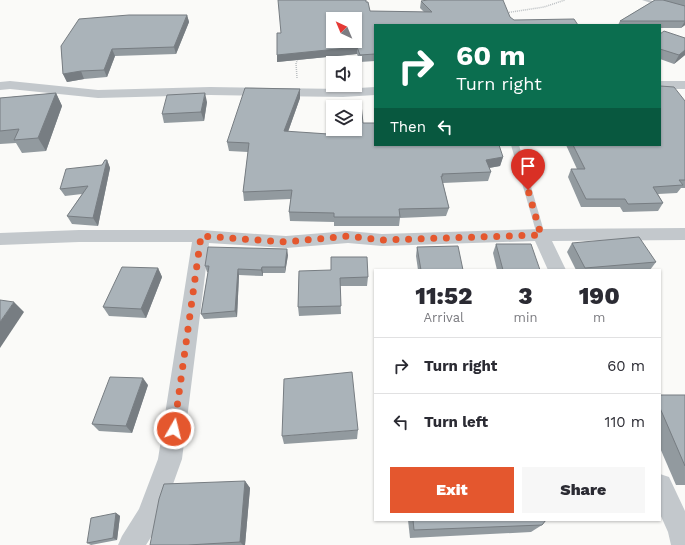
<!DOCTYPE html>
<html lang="en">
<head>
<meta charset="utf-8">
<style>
  :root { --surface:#fff; --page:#f7f7f7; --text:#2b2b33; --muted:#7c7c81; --line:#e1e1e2; --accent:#e4572e }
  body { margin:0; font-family:"Work Sans",sans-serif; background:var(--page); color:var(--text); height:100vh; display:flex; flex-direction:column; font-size:15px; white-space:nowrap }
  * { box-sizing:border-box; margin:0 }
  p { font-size:13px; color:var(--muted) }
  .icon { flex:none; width:22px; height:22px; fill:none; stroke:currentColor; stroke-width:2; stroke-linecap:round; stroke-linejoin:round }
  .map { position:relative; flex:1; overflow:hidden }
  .drawer { position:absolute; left:374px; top:269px; width:287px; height:252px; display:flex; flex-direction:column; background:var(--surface); border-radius:0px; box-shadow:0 1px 3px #0004 }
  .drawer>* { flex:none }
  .top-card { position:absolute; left:374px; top:24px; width:287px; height:122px; border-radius:0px; box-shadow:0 1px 3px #0004; background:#0b6e4f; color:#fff; overflow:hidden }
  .needle { width:26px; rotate:316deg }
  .tools { position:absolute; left:326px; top:12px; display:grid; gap:8px }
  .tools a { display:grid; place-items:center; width:36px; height:36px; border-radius:0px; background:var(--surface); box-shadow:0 1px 3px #0004; font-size:20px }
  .pin { position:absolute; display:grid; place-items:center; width:34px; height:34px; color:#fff; margin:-41px -17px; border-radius:50% 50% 50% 0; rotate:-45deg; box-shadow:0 0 4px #0007 }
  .pin .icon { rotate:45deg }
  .me { position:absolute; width:44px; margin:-22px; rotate:8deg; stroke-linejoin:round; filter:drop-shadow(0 0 3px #0008) }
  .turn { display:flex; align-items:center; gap:14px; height:84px; padding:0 16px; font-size:18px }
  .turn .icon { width:52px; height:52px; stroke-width:2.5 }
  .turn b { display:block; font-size:28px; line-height:34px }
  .then { display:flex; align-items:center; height:38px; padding:0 16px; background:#0003; gap:8px; font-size:15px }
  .eta { display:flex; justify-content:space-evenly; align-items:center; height:68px; text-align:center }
  .eta b { font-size:24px; font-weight:800; line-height:28px }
  .button { display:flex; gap:8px; margin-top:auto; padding:8px 16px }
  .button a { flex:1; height:46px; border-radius:0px; background:var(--accent); color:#fff; font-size:16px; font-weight:800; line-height:46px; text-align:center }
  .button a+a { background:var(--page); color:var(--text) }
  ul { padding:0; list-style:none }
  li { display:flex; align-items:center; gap:12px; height:56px; padding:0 16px; border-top:1px solid var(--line) }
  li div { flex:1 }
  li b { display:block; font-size:15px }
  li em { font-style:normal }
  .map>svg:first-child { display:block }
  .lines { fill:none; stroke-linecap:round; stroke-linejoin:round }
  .path { stroke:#bbbfc2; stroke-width:1.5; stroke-dasharray:1 1; stroke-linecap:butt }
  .lane { fill:#c3c8cc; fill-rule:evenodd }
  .street { fill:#c3c8cc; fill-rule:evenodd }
  .wall { fill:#929a9f }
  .shaded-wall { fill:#777d82 }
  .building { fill:#aab3b9; stroke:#777d82; fill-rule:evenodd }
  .route { stroke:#e4572e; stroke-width:7; stroke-dasharray:0 12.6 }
</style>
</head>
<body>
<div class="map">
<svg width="685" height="545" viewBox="0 0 685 545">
  <rect width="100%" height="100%" fill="#fafaf8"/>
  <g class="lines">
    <g class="path">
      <polyline points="505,13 544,7 565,0"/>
      <polyline points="297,78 296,63 299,57"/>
    </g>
    <g class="lane">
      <polygon points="642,0 649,0 685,10 685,14"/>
      <polygon points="511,145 519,145 545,235 544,237 538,237 537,235"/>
    </g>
    <g class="street">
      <polygon points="10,81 98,90 210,87 343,89 375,87 375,95 343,97 210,95 98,98 10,89 0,90 0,82"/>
      <rect x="660" y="81" width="25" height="8"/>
      <polygon points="685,228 685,240 552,241 566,270 548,270 535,241 382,246 348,243 286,248 209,243 182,459 158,526 146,545 118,545 122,536 139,509 158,459 192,242 79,242 0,245 0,233 79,230 201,230 286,236 348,231 382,234 541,229"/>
      <polygon points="660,474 669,477 685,511 685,545 671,545 668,532 660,514"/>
    </g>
  </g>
  <g class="wall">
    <polygon points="503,0 375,25 375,61 360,62 357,54 277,62 277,55 281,33 370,11 424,12 420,8 421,1"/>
    <polygon points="655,0 685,0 685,25 681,28 660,28 660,25 618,25 620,21"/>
    <polygon points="187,15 189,22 176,54 115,56 107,77 84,79 67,82 63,74 61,46"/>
    <polygon points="660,34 685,38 685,55 674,64 660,59"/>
    <polygon points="300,89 300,98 288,132 343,135 343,129 355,129 363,123 503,157 500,166 489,168 491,172 488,181 443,183 449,208 446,216 400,218 399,226 334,226 334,222 290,221 289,212 291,199 244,201 243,192 248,152 229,151 227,142"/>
    <polygon points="56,93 62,106 46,151 22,153 16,143 0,144 0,98"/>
    <polygon points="685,101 685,188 681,188 677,193 658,194 663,203 658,211 623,212 620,207 581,207 568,177 571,169 577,169 566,145 660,145"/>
    <polygon points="207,102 204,121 164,123 162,114"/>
    <polygon points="107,160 110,168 98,226 72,224 67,216 82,194 65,196 60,189 102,165"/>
    <polygon points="572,243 656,262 650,270 576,270 567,252"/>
    <polygon points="496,244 540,270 497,270 493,253"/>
    <polygon points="417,247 463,270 418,270 416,256"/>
    <polygon points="288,255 285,273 263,273 263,276 239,275 237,317 204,319 201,314 208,272 207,272 205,266"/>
    <polygon points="158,268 162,277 146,318 109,316 103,307"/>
    <polygon points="299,271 368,277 367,286 340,286 341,314 299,316 298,307"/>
    <polygon points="148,385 132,433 99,431 92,424"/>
    <polygon points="660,395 685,395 685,485 676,485 660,448"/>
    <polygon points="358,430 357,439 284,444 282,436"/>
    <polygon points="245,481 250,488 245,545 150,545"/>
    <polygon points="116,513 120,516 117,540 91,545 87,543"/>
    <polygon points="408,520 546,520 542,525 531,532 410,538"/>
  </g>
  <g class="shaded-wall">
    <polygon points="187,15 189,22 176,54 174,47"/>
    <polygon points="685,21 685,25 681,28"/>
    <polygon points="357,47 357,54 277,62 277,55"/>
    <polygon points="112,49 115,56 107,77 104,70"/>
    <polygon points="685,50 685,55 674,64 679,55"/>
    <polygon points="81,71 84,79 67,82 63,74"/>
    <polygon points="300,89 300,98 285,140 284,131"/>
    <polygon points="56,93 62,106 46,151 38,138"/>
    <polygon points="205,93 207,102 204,121 201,112"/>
    <polygon points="503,157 500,166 483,169 486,160"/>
    <polygon points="107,160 110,168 98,226 93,218"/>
    <polygon points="287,249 288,255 285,273 285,267"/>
    <polygon points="262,267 263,273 263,276 261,270"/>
    <polygon points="158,268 162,277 146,318 141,309"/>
    <polygon points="238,269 239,275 237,317 235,311"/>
    <polygon points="14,302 24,312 0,348 0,322"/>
    <polygon points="143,378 148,385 132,433 126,426"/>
    <polygon points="245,481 250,488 245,545 243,545 240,542"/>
    <polygon points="116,513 120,516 117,540 113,538"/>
  </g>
  <g class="building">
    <path d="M278 0H366V2H368L370 11 432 12 421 1 428 0H503L510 17 514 20 574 19 578 25H375V54L360 55 357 47 277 55V33H281ZM333 19H355V41H333Z"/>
    <polygon points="655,0 663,0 685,6 685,21 620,21"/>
    <polygon points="129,15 187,15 174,47 112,49 104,70 81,71 63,74 61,46 79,19"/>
    <polygon points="664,31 685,38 685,50 679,55 660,49 660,34"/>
    <polygon points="660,86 674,87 685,101 685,180 679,180 683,185 653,187 663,203 628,204 625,199 586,199 571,169 585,169 573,145 660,145"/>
    <polygon points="245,88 300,89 284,131 343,135 343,129 355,129 355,107 342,107 342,104 361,104 363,123 375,123 375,145 499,145 503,157 486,160 491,172 442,174 443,176 441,176 449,208 399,209 400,217 334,217 334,213 289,212 292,190 243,192 249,143 227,142"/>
    <polygon points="56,93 38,138 14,140 19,129 0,131 0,98"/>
    <polygon points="205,93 201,112 162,114 167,95"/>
    <polygon points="105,160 107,160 93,218 67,216 88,186 60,189 66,169 102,165"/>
    <polygon points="639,237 656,262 585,268 572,243"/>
    <polygon points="496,244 531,244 540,270 503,270"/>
    <polygon points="458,246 463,270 421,270 417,247"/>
    <polygon points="208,247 287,249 285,267 262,267 261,270 238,269 235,311 201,314 209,266 205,266"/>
    <polygon points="331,257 367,257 368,277 340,278 341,306 298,307 299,271 331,270"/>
    <polygon points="122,267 158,268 141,309 103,307"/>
    <polygon points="0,300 14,302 0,322"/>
    <polygon points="352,372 358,430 282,436 284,379"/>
    <polygon points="110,377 143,378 126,426 92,424"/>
    <polygon points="660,395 685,395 685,466 660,408"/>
    <polygon points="245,481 240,542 188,545 150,545 159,499 164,484"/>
    <polygon points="116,513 113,538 87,543 91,518"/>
    <polygon points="413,520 546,520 542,525 414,530"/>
  </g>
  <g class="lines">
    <polyline class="route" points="174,429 201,236 286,242 348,236 382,240 541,235 528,190"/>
  </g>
</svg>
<div class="tools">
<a><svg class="needle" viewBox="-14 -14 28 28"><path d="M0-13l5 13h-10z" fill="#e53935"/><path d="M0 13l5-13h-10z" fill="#7c7c81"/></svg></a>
<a><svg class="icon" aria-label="sound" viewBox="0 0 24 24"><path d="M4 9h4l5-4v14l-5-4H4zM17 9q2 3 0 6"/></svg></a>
<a><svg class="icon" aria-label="layers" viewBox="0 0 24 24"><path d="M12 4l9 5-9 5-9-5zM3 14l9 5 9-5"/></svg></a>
</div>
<div class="pin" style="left:528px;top:190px;background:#d93025"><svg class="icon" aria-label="arrive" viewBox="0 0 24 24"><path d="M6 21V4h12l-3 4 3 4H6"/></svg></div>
<svg class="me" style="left:174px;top:429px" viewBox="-20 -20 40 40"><circle r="17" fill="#e4572e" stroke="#fff" stroke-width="3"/><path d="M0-11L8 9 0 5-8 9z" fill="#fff"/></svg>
<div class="top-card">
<div class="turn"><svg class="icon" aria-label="right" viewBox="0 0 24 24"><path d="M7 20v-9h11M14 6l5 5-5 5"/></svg><div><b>60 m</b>Turn right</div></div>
<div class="then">Then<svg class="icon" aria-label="left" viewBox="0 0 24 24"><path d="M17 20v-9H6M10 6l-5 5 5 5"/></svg></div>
</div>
<section class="drawer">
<div class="eta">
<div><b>11:52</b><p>Arrival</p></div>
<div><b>3</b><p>min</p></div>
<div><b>190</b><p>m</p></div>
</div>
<ul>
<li><svg class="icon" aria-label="right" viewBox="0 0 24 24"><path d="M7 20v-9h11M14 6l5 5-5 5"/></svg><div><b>Turn right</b></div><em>60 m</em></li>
<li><svg class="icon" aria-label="left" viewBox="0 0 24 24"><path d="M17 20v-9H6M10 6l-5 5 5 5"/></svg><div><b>Turn left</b></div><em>110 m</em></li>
</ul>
<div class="button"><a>Exit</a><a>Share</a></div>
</section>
</div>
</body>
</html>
